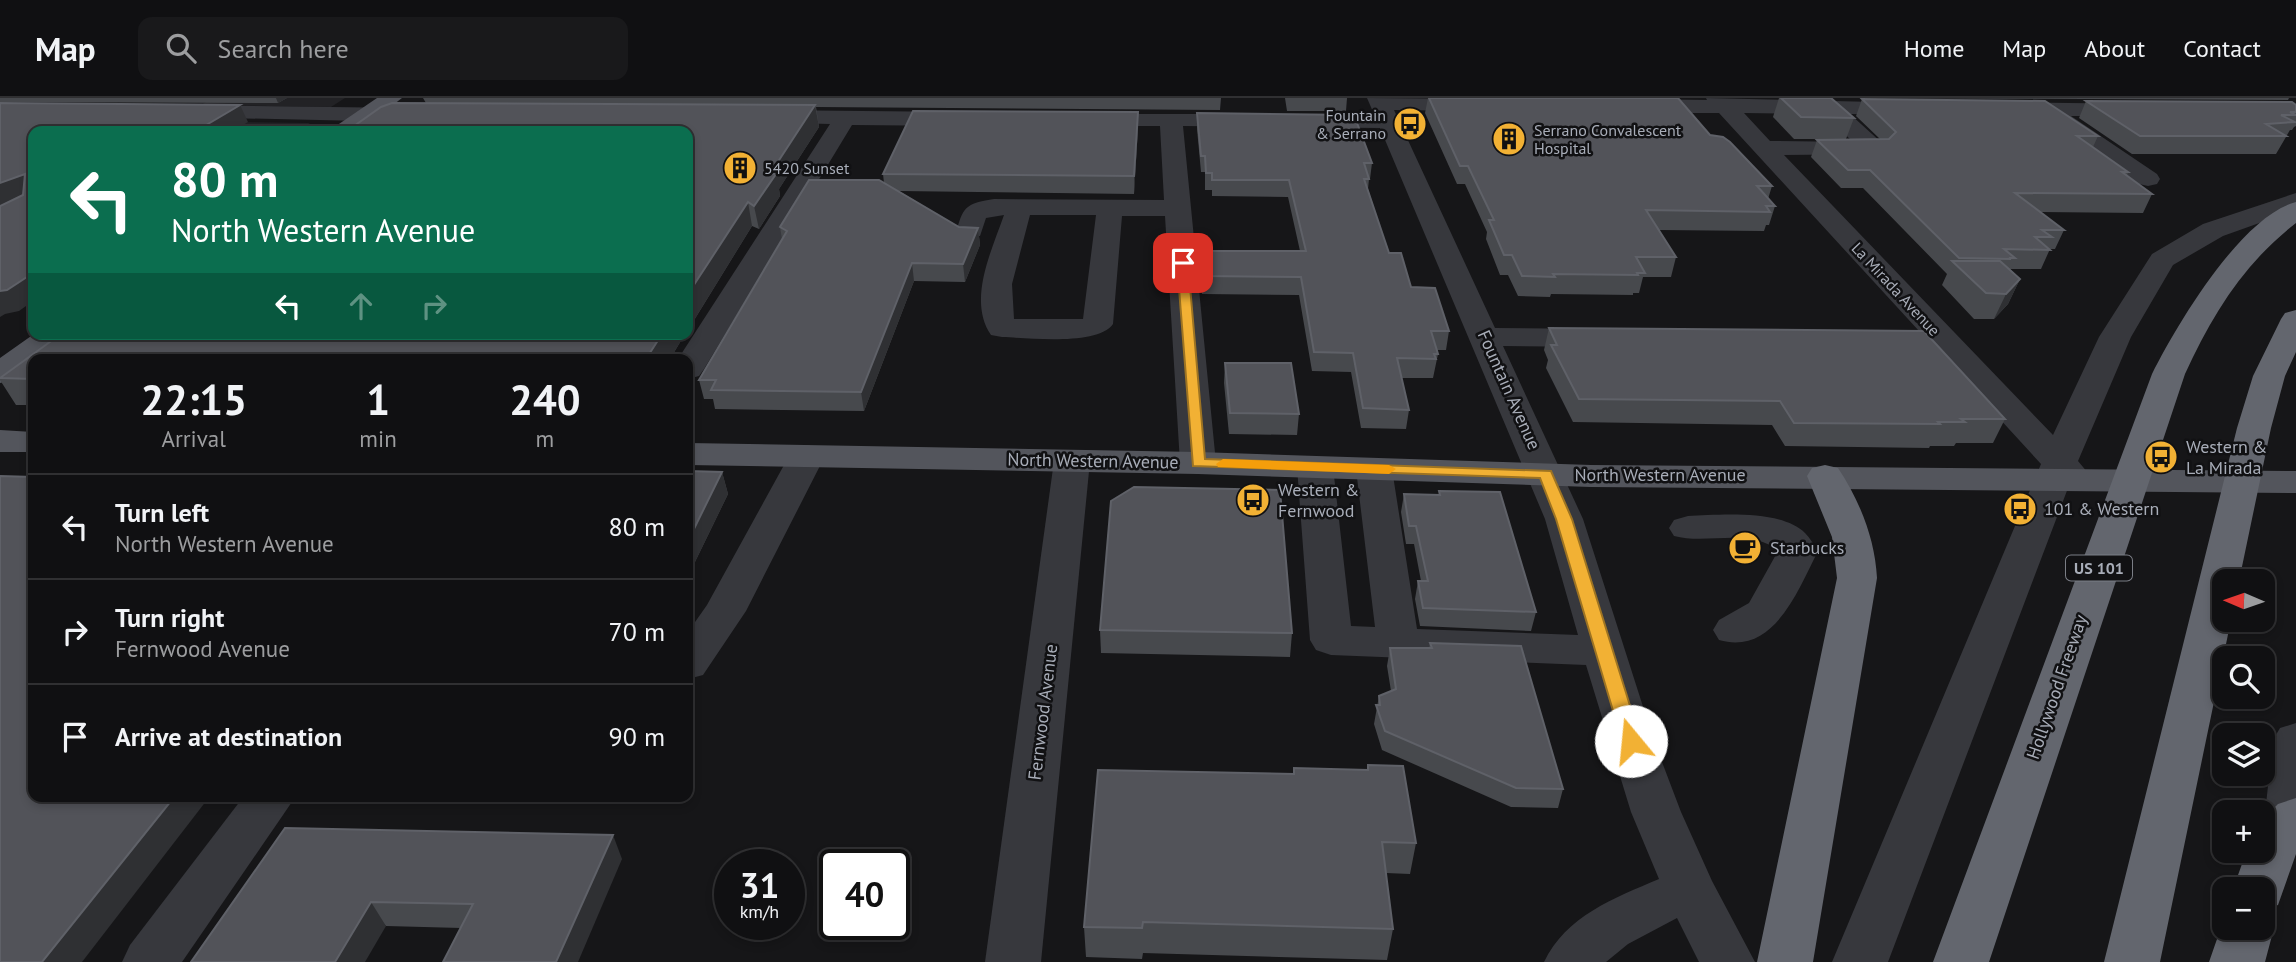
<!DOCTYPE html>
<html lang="en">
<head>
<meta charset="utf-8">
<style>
  :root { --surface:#101012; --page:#19191b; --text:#f1f3f6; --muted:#9c9d9f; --line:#303032 }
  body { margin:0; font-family:"PT Sans",sans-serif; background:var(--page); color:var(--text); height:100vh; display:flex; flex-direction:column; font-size:26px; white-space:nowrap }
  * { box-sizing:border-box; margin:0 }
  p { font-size:23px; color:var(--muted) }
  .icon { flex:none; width:38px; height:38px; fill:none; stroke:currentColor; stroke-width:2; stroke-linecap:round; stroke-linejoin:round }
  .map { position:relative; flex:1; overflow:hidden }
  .panel { position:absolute; left:28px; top:256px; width:665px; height:448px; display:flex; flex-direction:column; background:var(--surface); border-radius:14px; box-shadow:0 4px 10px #0003,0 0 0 2px var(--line) }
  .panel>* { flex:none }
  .top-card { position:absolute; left:28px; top:28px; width:665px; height:214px; border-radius:14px; box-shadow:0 4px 10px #0003,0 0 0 2px var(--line); background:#0b6e4f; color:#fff; overflow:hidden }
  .needle { width:46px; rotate:272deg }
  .buttons { position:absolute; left:2212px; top:471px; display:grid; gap:14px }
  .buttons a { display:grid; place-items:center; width:63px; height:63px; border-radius:14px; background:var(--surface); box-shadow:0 4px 10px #0003,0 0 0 2px var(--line); font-size:35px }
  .speed { position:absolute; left:714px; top:751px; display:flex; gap:14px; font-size:35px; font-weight:700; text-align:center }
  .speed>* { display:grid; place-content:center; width:91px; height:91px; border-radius:50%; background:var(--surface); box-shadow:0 4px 10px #0003,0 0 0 2px var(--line); line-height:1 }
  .speed small { font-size:18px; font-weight:400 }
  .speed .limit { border:4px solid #111; border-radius:10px; background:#fff; color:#111 }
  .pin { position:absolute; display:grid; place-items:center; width:60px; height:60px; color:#fff; margin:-30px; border-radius:14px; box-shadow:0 4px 10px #0006 }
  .me { position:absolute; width:77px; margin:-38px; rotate:343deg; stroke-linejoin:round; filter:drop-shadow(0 0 5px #0008) }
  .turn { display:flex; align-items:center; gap:24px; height:147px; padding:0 28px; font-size:32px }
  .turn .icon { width:91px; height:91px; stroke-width:2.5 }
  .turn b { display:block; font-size:49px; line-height:60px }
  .lanes { display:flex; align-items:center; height:66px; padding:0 28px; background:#0003; justify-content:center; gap:35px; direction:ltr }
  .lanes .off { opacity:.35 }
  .eta { display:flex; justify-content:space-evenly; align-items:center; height:119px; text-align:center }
  .eta b { font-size:42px; font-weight:700; line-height:49px }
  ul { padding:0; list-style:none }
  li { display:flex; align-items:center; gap:21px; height:105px; padding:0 28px; border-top:2px solid var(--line) }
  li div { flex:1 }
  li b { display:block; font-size:26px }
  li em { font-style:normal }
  header { display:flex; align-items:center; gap:42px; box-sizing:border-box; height:98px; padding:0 35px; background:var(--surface); border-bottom:2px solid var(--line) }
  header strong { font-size:33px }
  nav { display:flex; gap:38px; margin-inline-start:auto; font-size:24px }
  .search { width:490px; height:63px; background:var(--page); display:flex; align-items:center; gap:18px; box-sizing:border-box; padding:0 24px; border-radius:14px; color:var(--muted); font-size:26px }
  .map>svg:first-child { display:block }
  .built { fill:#222225 }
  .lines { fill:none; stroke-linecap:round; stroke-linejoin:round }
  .minor { fill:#37383d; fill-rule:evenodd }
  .major { fill:#53555c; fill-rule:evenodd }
  .highway { fill:#63666e; fill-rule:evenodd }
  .wall { fill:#47494d }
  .shaded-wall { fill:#2f3033 }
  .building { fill:#525359; stroke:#5f6168; stroke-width:2 }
  .route { fill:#f2b134; stroke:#9d7322; stroke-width:2 }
  .slow { fill:#f59e0b }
  .labels { text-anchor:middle; stroke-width:5; stroke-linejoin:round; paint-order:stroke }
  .far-poi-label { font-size:16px; fill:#a8adb8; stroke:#111113; text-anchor:start }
  .far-street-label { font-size:16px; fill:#a8adb8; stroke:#111113 }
  .shield { fill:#111113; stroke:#7b7e86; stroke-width:2 }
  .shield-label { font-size:16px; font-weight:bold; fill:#a8adb8 }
  .street-label { font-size:18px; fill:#a8adb8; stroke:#111113 }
  .poi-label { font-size:18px; fill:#a8adb8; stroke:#111113; text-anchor:start }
</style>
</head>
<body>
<header>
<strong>Map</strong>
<div class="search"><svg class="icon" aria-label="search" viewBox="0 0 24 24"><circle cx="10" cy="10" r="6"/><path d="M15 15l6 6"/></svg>Search here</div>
<nav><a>Home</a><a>Map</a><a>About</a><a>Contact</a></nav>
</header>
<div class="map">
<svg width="2296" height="864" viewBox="0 0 2296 864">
  <rect width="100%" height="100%" fill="#161618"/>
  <g class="built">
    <polygon points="214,0 345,0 331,9 201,7"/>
    <polygon points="153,23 310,25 297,33 135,33"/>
  </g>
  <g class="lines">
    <g class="minor">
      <path d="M1367 0 1486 1 1489 6 1486 11 1478 13 1394 12 1495 230 1599 231 1610 233 1615 240 1610 247 1599 249 1503 248 1583 421 1654 643 1681 714 1712 783 1755 864H1699L1677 820 1628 846 1606 864H1544C1566 818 1614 800 1659 781L1631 714 1586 567 1331 557 1316 552 1310 542 1297 369 1302 361 1315 358 1328 361 1333 369 1351 528 1375 529 1356 371 1361 363 1374 360 1387 363 1392 371 1417 531 1578 537 1545 421 1380 30 1183 28 1216 365 1211 373 1198 376 1185 373 1180 365 1165 118H1122L1113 226C1098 248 1028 240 1002 239L991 237C967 202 992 152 1004 117L986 120 980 138 970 140 960 138 957 132C963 107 969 105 994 101L1164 102 1160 28H1086L1078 26 1075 21 1078 16H1374ZM1030 117H1096L1083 221H1014L1012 186Z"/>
      <path d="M1706 0 1920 5 1923 10 1920 15 1912 17 1850 16 1883 46 1887 51 1883 56 1784 57 2053 337 2099 239 2152 156 2203 126 2296 95V112L2223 138 2173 167 2131 239 2078 363 2093 381 2088 389 2075 392 2068 390 1888 864H1832L2041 366 1719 15H1633L1625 13 1622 8 1625 3 1633 1 1707 2ZM1744 15 1824 16 1853 44 1770 43Z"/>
      <polygon points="2004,4 2144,6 2147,11 2144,16 2136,18 2071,18 2157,76 2160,81 2157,86 2148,88 2139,86 2043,18 1996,16 1993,11 1996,6"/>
      <polygon points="190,7 406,10 414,12 417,17 414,22 406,24 182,19 179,14 182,9"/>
      <polygon points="764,12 963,14 971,16 974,21 971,26 963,28 852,27 704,271 699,278 688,281 688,261 678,261 830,26 756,24 753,19 756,14"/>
      <polygon points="807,347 820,350 825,358 746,513 703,577 688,581 688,534 707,507 789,358 794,350"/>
      <polygon points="1072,352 1085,355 1090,363 1041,864 985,864 1054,363 1059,355"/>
      <path d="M1688 418C1719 417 1781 411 1805 435 1810 440 1814 447 1818 453 1798 492 1774 558 1719 542L1713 532 1719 522 1749 505 1778 453C1751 429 1707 447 1674 438L1669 430 1674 422Z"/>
      <polygon points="2296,625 2296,743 2289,745 2271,739 2264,725 2273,642 2280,630"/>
      <polygon points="244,698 296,698 182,864 122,864 130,847"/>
    </g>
    <g class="major">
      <polygon points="377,0 402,0 359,33 333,33 336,28"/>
      <polygon points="34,236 70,236 41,261 33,261 33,266 11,282 0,285 0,260"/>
      <polygon points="0,332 33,334 33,354 0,354"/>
      <polygon points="688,345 1198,354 1591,367 2296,373 2296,395 1591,389 1198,376 688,367"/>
    </g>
    <g class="highway">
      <path d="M2296 104V125C2244 165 2212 217 2185 276L1989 864H1933L2152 276C2176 228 2241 118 2296 104Z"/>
      <polygon points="2296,212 2296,254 2285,278 2271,330 2239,483 2224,483 2224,522 2231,522 2160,864 2104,864 2237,330 2253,278 2281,221 2285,215"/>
      <path d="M1825 367 1838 370C1860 403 1875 441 1877 480L1813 864H1757L1837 480 1832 439 1807 378 1812 370Z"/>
      <polygon points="2296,700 2296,756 2278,807 2263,812 2263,791 2233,791 2247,752 2263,752 2264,720 2278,706"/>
      <polygon points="2263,812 2266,814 2274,830 2265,864 2209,864 2224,821 2224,830 2263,830"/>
    </g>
  </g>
  <g class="wall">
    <polygon points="0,0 287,0 278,5 0,4"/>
    <polygon points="423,0 1221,0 1220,12 816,9 819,29 779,91 780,98 759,131 752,128 688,232 688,33 426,5"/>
    <polygon points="1285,0 1347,0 1346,13 1287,13"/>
    <polygon points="1428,0 1678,0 1710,37 1772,88 1768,101 1775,108 1769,127 1766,127 1764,133 1659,132 1676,159 1671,179 1643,179 1639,195 1633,195 1633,197 1551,196 1550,199 1518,198 1508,177 1500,177 1486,141 1487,134 1465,86 1457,86 1425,15"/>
    <polygon points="1779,0 1831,0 1854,20 1846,41 1794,41 1773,19"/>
    <polygon points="1854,0 2289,0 2288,2"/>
    <polygon points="1862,1 2098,38 2093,49 2128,74 2127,78 2152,96 2143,115 2040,114 2064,132 2055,151 2050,151 2041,171 2010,171 2020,181 2008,206 1994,221 1974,221 1942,187 1947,176 1863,90 1841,90 1811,59 1817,42 1880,41 1856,18"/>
    <polygon points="2086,3 2296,7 2296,28 2294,29 2292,32 2290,32 2276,56 2132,56 2079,20"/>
    <polygon points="1138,14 1138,30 1134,96 899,93 959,129 978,130 980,147 965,184 914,183 864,313 715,311 713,301 704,301 699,282 782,141 780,129 884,85 883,76"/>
    <polygon points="1197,15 1372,65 1370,81 1369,81 1368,91 1389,155 1411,189 1449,233 1446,252 1437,252 1438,256 1433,280 1402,280 1409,312 1406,331 1361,330 1351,274 1312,273 1299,197 1202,196 1200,171 1200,153 1300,153 1288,99 1212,98 1212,92 1205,92 1205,74 1201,74 1197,31"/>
    <polygon points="1549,230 2005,321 1993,345 1956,345 1954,348 1930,348 1929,350 1785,348 1772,327 1573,324 1546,270 1548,262 1544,252"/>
    <polygon points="61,236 685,236 670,261 33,261 33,307 16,307 0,282 0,279"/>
    <polygon points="1225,265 1299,316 1297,337 1229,336 1224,285"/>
    <polygon points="688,373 722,374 728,396 693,468 688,468"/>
    <polygon points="1439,393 1536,514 1531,533 1420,528 1415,501 1418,483 1421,483 1414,446 1406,446 1401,414 1404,396 1439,397"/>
    <polygon points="1100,532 1292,535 1290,559 1101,555"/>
    <polygon points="1430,545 1563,691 1558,710 1511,709 1382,652 1374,626 1379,598 1391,593 1387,568 1390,550 1429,550"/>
    <polygon points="1368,667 1416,745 1410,776 1386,775 1393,831 1387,862 1143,855 1142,861 1086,859 1084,829 1293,676 1294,670 1367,672"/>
    <polygon points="285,730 622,761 461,830 386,828"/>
  </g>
  <g class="shaded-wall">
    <polygon points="276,0 287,0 278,5"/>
    <polygon points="240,7 248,24 233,33 196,33"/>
    <polygon points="815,7 819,29 779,91 780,98 759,131 754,108 770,76"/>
    <polygon points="1138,14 1138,30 1134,96 1134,78"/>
    <polygon points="25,76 33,95 0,108 0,85"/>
    <polygon points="748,104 752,128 688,232 688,196"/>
    <polygon points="978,130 980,147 965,184 963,166"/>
    <polygon points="912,165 914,183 864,313 861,294"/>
    <polygon points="33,175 33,203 19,213 5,216 0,219 0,193"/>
    <polygon points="2020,181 2008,206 1994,221 2006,196"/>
    <polygon points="662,236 685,236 670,261 646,261"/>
    <polygon points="722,374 728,396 693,468 688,451 688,443"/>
    <polygon points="175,698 210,698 82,864 42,864"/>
    <polygon points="613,737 622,761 578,864 556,864"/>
    <polygon points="371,804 386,828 365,864 335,864"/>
  </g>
  <g class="building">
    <polygon points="1429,0 1678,0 1710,37 1723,39 1730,44 1772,88 1757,88 1775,108 1766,108 1770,114 1646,112 1676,159 1636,159 1645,175 1637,175 1638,177 1553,176 1555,179 1522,178 1512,157 1504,157 1489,122 1494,122 1468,68 1460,68"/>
    <polygon points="1781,0 1831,0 1854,20 1801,19"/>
    <polygon points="1862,1 2045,3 2098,38 2077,38 2128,74 2122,74 2152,96 2015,95 2064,132 2042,132 2052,139 2035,139 2050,152 2004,151 2015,160 2009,160 2011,161 1959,160 1870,72 1848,72 1817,42 1889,41 1896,34"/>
    <polygon points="2086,3 2292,4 2296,7 2296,14 2290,14 2296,17 2281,17 2295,24 2266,26 2286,38 2140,38"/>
    <polygon points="0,5 240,7 196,33 33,33 33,175 7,192 0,193 0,108 23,97 25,76 0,85"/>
    <polygon points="392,5 815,7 770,76 776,76 754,108 748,104 688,196 688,33 347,33 381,9"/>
    <polygon points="913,13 1138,14 1134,78 883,76"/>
    <polygon points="1197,15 1354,17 1372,65 1364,65 1369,81 1364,81 1389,155 1401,155 1411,189 1435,190 1449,233 1431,233 1438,256 1434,256 1436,261 1397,260 1409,312 1363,310 1353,255 1314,254 1301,179 1203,178 1200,153 1306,153 1289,82 1212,82 1212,75 1206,75 1205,58 1201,58"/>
    <polygon points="809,82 879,82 959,129 978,130 963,166 912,165 861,294 711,292 716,282 699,282 787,133 780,129"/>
    <polygon points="1952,163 2000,163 2020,181 2006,196 1986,195"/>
    <polygon points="1549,230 1924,233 2005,321 1961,321 1965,324 1938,324 1940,326 1794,325 1780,303 1579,301 1551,247 1557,247"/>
    <polygon points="61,236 662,236 646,261 33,261 33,281 0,280"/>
    <polygon points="1225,265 1291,265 1299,316 1230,315"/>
    <polygon points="688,373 722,374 688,443"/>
    <polygon points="0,378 33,379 33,698 175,698 42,864 0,864"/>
    <polygon points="1134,389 1280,392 1292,535 1100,532 1111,403"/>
    <polygon points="1439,393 1500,394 1536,514 1423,510 1418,483 1428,483 1416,428 1409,428 1404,396 1440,397"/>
    <polygon points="1430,545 1521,548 1563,691 1516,690 1385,633 1376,607 1380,607 1379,598 1396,591 1390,550 1432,550"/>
    <polygon points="1368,667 1403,668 1416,745 1382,744 1393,831 1143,824 1142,830 1084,829 1098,672 1294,676 1294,670 1368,672"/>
    <polygon points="285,730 613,737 556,864 443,864 473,806 371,804 335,864 191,864"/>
  </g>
  <polygon class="route" points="1183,161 1188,165 1205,361 1551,373 1572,421 1641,643 1638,648 1631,650 1624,648 1622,643 1556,421 1540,380 1193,368 1177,165"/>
  <polygon class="slow" points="1223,361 1389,367 1396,371 1389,376 1218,369 1216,366"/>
  <defs>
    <symbol id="bus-disc" viewBox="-11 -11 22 22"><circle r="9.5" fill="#f2b134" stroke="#111113"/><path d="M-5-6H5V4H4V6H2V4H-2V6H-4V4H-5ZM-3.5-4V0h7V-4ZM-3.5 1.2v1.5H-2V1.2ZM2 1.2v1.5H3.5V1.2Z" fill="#111"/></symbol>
    <symbol id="building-disc" viewBox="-11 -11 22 22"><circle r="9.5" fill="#f2b134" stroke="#111113"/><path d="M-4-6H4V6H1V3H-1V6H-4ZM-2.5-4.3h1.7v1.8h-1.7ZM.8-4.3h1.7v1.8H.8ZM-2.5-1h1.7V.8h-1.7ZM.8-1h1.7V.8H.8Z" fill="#111"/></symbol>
    <symbol id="cafe-disc" viewBox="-11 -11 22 22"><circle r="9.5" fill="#f2b134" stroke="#111113"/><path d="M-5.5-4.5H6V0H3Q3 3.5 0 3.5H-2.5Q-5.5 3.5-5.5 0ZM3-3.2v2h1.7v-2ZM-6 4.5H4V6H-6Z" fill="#111"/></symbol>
  </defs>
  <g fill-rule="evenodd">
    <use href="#bus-disc" x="1391" y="7" width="38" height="38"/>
    <use href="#building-disc" x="1490" y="22" width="38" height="38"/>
    <use href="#building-disc" x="721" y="51" width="38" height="38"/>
    <use href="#bus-disc" x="2142" y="340" width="38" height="38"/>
    <use href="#bus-disc" x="1234" y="383" width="38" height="38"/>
    <use href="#bus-disc" x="2001" y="392" width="38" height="38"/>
    <use href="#cafe-disc" x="1726" y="431" width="38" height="38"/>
  </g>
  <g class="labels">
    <g class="far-poi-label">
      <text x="1386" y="23" text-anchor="end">Fountain<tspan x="1386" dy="18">&amp; Serrano</tspan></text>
      <text x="1534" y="38">Serrano Convalescent<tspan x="1534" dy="18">Hospital</tspan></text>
      <text x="764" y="76">5420 Sunset</text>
    </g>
    <g class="far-street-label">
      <text transform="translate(1896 191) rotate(47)" y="6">La Mirada Avenue</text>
    </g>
    <rect class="shield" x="2066" y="457.5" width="66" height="25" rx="5"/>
    <g class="shield-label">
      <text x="2099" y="476">US 101</text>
    </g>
    <g class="street-label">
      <text transform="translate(1509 292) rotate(66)" y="6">Fountain Avenue</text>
      <text transform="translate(1093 363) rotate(1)" y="6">North Western Avenue</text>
      <text x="1660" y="383">North Western Avenue</text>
      <text transform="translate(2057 589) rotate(-71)" y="6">Hollywood Freeway</text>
      <text transform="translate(1043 614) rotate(-83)" y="6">Fernwood Avenue</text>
    </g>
    <g class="poi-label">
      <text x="2186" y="355">Western &amp;<tspan x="2186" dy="21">La Mirada</tspan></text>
      <text x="1278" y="398">Western &amp;<tspan x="1278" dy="21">Fernwood</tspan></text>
      <text x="2044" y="417">101 &amp; Western</text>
      <text x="1770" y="456">Starbucks</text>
    </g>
  </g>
</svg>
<div class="buttons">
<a><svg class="needle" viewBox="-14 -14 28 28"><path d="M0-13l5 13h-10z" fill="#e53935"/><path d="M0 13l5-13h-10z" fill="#9c9d9f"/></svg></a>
<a><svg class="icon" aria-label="search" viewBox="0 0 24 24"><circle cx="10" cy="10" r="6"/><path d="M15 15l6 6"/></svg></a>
<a><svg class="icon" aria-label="layers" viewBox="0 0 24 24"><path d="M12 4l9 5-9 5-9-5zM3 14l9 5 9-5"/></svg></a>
<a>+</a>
<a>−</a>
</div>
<div class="speed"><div>31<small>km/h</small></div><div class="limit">40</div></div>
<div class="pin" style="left:1183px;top:165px;background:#d93025"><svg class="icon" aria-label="arrive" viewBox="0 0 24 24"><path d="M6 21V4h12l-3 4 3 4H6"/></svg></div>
<svg class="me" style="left:1631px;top:643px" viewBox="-20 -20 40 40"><circle r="19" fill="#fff"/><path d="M0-13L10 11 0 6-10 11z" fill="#f2b134"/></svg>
<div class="top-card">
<div class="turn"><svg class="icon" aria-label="left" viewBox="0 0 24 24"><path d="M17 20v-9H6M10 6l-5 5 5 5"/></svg><div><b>80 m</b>North Western Avenue</div></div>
<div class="lanes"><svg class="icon" aria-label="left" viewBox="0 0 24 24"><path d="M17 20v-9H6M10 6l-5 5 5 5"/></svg><svg class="icon off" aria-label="ahead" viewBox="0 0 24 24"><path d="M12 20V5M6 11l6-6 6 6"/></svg><svg class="icon off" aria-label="right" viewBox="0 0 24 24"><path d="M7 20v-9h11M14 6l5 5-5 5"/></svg></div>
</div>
<section class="panel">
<div class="eta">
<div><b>22:15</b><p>Arrival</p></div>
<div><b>1</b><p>min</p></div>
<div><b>240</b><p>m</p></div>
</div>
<ul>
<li><svg class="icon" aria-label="left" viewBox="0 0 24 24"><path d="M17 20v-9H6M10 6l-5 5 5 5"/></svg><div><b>Turn left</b><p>North Western Avenue</p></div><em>80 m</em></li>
<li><svg class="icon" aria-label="right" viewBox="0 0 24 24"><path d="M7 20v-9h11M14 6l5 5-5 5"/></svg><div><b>Turn right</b><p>Fernwood Avenue</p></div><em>70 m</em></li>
<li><svg class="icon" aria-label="arrive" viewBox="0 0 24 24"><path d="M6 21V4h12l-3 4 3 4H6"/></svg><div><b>Arrive at destination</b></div><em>90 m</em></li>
</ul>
</section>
</div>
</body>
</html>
